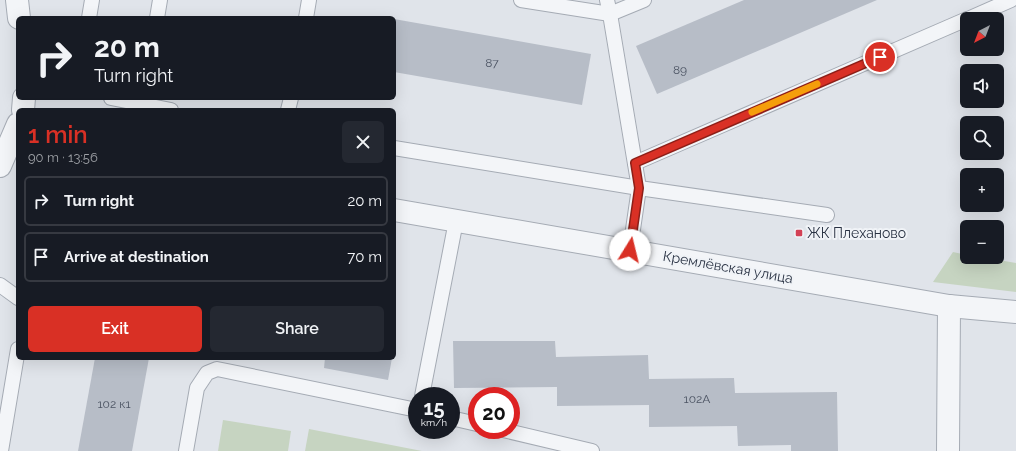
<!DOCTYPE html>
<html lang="en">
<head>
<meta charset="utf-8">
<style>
  :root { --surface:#171b24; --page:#242831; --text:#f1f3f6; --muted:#9ea1a6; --line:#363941; --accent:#d93025 }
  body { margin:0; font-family:Raleway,sans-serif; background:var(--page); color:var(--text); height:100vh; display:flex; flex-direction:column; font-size:15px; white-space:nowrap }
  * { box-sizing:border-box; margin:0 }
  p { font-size:13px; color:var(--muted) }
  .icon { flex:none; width:22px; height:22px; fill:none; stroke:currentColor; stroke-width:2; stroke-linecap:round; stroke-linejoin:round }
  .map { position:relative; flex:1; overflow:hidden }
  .details { position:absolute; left:16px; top:108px; width:380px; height:252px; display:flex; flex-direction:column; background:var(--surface); border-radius:6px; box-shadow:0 4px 16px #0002 }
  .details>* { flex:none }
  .hud { position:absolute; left:16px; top:16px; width:380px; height:84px; border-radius:6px; box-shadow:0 4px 16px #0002; background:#171b24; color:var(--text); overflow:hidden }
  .needle { width:26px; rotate:222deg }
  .buttons { position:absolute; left:960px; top:12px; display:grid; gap:8px }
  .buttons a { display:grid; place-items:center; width:44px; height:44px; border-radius:6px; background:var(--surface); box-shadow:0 4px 16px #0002; font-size:20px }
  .speed { position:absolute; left:408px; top:387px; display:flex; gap:8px; font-size:20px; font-weight:700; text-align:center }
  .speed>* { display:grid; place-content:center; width:52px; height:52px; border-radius:50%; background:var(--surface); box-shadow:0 4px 16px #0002; line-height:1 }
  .speed small { font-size:10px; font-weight:400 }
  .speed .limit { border:6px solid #d22; background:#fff; color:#111 }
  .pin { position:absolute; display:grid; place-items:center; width:34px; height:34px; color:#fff; margin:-17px; border:2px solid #fff; border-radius:50%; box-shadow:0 1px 4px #0007 }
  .me { position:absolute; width:44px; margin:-22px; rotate:9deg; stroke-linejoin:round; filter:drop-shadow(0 0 3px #0008) }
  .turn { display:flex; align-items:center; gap:14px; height:84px; padding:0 12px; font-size:18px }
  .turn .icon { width:52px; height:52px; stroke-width:2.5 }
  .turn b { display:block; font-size:28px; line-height:34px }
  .round { display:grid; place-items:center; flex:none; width:42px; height:42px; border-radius:6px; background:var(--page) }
  .head { display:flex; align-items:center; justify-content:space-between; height:68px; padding:0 12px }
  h1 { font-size:24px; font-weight:600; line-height:30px; color:var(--accent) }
  .primary-button { display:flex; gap:8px; margin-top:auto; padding:8px 12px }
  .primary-button a { flex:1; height:46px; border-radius:6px; background:var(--accent); color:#fff; font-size:16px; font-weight:600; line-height:46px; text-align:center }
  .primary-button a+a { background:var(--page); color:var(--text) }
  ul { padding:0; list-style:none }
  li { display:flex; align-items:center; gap:12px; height:50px; margin:0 8px 6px; padding:0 4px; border:2px solid var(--line); border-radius:6px }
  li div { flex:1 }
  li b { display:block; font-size:15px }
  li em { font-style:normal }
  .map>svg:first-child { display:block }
  .green { fill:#c6d4c1 }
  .building { fill:#b7bdc7 }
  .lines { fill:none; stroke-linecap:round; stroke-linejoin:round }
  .service-casing { stroke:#a5abb4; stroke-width:16 }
  .minor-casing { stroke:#a5abb4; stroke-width:24 }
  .service { stroke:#f3f5f8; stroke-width:14 }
  .minor { stroke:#f3f5f8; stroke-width:22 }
  .route-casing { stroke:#8d1f18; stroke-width:10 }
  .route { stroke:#d93025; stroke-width:7 }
  .slow { stroke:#f59e0b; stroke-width:7 }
  .poi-dot { fill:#d34155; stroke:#f0f3f7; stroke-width:1.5 }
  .labels { text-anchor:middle; stroke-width:4; stroke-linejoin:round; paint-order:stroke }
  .number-label { font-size:12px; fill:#4c5463 }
  .poi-label { font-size:14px; fill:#283142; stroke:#f0f3f7; text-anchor:start }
  .street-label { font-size:14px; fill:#283142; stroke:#f0f3f7 }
</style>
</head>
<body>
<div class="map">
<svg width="1016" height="451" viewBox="0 0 1016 451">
  <rect width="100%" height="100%" fill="#e0e4ea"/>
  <g class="green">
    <polygon points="953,252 967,255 967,257 981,257 1016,263 1016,292 933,282"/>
    <polygon points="223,420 291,431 288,451 218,451"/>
    <polygon points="309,429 422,451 305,451"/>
  </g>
  <g class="building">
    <polygon points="744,0 877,0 657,94 636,46"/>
    <polygon points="394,19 591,54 582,105 394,72"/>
    <polygon points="453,341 555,341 556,357 648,355 649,379 734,378 735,393 837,392 838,451 791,451 791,445 738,446 737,426 649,427 649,405 557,406 557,387 454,388"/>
    <polygon points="95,358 149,358 132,451 78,451"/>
    <polygon points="325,358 392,358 388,380 324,368"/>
  </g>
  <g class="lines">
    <defs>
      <g id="service">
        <polyline points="521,0 610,14 644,0"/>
        <polyline points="607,0 610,14 639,188 630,250"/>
        <polyline points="89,18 92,0"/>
        <polyline points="157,18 160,0"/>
        <polyline points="306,18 309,0"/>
        <polyline points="968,19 1011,0"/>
        <polyline points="111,98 171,110"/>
        <polyline points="288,110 291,98"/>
        <polyline points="394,148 639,188 827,215"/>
        <polyline points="635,163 967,19"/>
        <polyline points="0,285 18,298"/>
        <polyline points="422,396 456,221"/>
        <polyline points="451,418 477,424"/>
        <polyline points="503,430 592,451"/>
        <polyline points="1,451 18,349"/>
        <polyline points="186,451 197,388 207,373 217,369 417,410"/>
      </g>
      <g id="minor">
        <polyline points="17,0 19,18"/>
        <polyline points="23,110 24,98"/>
        <polyline points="0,166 18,124"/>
        <polyline points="394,210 949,306 1016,312"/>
        <polyline points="948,451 949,306"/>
      </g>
    </defs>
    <use href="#service" class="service-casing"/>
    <use href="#minor" class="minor-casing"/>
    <use href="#service" class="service"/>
    <use href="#minor" class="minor"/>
  </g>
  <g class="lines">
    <defs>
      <polyline id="route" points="630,250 639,188 635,163 880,57"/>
    </defs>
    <use href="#route" class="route-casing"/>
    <use href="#route" class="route"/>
    <polyline class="slow" points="752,112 817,84"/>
  </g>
  <rect class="poi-dot" x="795" y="229" width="8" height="8" rx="2"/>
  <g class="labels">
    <g class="number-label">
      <text x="492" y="67">87</text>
      <text x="680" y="74">89</text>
      <text x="697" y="403">102А</text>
      <text x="114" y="408">102 к1</text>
    </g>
    <g class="poi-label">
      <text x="807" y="238">ЖК Плеханово</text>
    </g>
    <g class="street-label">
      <text transform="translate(728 267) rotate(10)" y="5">Кремлёвская улица</text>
    </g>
  </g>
</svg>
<div class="buttons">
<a><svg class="needle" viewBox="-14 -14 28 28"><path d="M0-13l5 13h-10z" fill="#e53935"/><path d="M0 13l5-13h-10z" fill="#9ea1a6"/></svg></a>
<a><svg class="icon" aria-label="sound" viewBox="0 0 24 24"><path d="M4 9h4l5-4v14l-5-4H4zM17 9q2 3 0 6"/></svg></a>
<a><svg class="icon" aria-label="search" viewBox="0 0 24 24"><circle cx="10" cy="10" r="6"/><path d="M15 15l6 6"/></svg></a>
<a>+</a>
<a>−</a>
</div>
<div class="speed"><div>15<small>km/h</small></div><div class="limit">20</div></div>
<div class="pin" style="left:880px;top:57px;background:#d93025"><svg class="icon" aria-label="arrive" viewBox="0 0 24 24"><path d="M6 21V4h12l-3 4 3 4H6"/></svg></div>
<svg class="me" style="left:630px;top:250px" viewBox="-20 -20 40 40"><circle r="19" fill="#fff"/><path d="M0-13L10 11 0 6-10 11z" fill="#d93025"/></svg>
<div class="hud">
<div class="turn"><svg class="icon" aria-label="right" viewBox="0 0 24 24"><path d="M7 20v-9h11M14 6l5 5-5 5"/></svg><div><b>20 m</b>Turn right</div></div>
</div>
<section class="details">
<div class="head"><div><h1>1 min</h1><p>90 m · 13:56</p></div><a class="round"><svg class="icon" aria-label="close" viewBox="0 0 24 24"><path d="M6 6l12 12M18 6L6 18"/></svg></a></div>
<ul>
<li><svg class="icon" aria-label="right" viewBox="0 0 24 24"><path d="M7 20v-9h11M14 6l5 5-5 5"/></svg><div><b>Turn right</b></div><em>20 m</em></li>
<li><svg class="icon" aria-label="arrive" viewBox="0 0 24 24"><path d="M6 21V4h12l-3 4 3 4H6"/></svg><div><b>Arrive at destination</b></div><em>70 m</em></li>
</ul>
<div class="primary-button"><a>Exit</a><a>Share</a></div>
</section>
</div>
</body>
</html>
